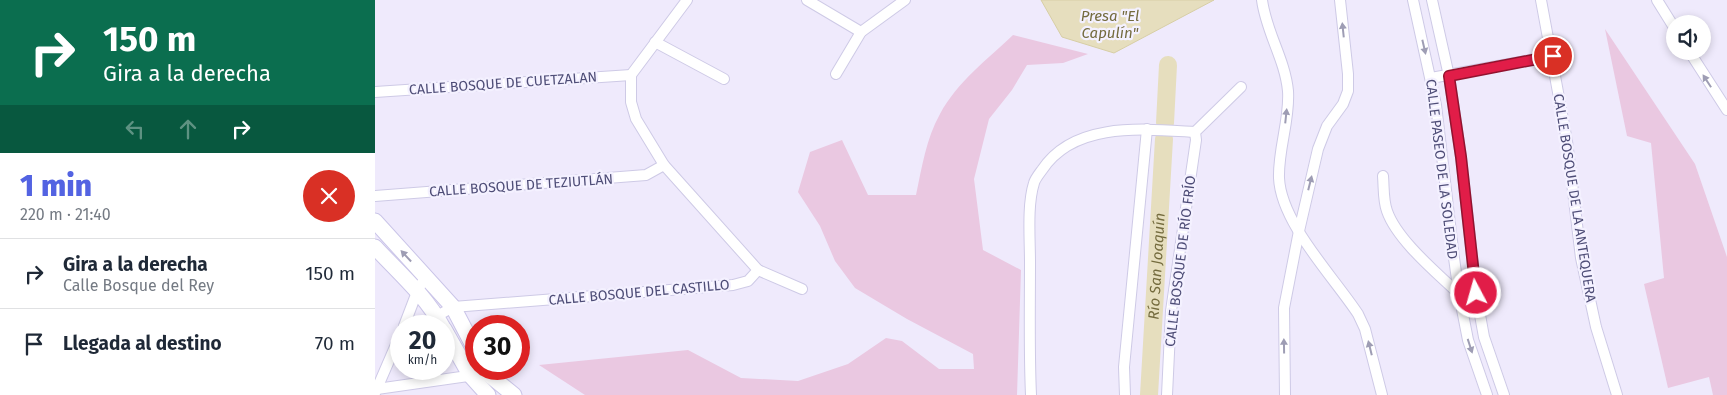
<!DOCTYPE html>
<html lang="es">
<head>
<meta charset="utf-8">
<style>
  :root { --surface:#fff; --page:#f6f6f7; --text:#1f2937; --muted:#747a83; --line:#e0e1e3; --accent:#5363e2 }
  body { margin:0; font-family:"Fira Sans",sans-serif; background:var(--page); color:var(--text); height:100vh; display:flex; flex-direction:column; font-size:19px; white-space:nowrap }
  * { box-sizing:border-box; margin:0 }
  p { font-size:16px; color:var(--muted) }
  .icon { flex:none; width:28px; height:28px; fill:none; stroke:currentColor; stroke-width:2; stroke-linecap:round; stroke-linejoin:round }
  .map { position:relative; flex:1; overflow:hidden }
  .drawer { display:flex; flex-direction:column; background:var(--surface); width:375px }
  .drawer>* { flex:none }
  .guide { background:#0b6e4f; color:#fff; overflow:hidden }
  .tools { position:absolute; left:1291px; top:15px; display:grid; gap:10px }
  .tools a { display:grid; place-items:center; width:45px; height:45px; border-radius:50%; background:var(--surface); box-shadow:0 2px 8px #0003; font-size:25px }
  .speed { position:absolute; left:15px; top:315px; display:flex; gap:10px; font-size:25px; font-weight:700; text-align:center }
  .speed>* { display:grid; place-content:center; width:65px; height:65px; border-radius:50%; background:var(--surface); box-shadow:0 2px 8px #0003; line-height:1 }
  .speed small { font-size:12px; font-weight:400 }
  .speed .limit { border:8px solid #d22; background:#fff; color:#111 }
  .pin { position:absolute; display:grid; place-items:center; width:42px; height:42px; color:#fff; margin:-21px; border:2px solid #fff; border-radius:50%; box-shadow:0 1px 5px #0007 }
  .me { position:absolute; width:55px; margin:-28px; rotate:354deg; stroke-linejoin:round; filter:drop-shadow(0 0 4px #0008) }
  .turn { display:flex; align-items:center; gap:18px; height:105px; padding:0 20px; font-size:22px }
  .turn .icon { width:65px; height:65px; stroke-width:2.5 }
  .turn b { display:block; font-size:35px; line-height:42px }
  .lanes { display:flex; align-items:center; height:48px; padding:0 20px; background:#0003; justify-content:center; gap:25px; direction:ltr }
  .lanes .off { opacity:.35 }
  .round { display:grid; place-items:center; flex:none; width:52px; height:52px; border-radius:26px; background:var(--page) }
  .overview { display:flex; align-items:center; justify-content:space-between; height:85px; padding:0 20px }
  h1 { font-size:30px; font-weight:800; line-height:38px; color:var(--accent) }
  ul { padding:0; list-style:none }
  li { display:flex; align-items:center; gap:15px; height:70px; padding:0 20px; border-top:1px solid var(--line) }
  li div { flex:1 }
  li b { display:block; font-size:19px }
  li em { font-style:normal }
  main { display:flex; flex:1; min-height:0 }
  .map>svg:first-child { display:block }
  .green { fill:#eac8e1 }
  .water { fill:#e6debe; stroke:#d7cea5 }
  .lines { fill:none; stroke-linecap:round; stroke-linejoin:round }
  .river { stroke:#e6debe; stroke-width:18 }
  .street-casing { stroke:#cecae6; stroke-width:12 }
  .secondary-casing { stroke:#cac5e8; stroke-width:17 }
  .street { stroke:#fff; stroke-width:10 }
  .secondary { stroke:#fff; stroke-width:15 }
  .oneway { fill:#9e9db4 }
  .route-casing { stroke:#92132f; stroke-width:12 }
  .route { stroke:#e11d48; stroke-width:9 }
  .labels { text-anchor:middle; stroke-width:4.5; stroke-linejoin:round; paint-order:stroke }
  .street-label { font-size:14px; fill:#4e4d77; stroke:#f4f1ff }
  .water-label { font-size:15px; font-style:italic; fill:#746b3e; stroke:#f4f1ff }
</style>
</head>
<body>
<main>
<section class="drawer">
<div class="guide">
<div class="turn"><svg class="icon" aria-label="right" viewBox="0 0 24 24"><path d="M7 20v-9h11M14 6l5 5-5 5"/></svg><div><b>150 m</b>Gira a la derecha</div></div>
<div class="lanes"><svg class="icon off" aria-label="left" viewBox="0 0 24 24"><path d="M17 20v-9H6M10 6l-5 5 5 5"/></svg><svg class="icon off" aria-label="ahead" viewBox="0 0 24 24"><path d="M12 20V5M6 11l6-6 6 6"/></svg><svg class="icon" aria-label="right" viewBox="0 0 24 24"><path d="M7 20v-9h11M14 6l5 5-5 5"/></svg></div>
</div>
<div class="overview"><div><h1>1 min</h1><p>220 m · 21:40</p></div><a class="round" style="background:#d93025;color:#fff"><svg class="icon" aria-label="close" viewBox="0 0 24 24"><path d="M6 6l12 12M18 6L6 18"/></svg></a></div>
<ul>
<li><svg class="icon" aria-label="right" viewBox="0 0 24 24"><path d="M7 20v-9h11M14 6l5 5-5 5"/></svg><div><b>Gira a la derecha</b><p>Calle Bosque del Rey</p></div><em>150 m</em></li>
<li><svg class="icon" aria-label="arrive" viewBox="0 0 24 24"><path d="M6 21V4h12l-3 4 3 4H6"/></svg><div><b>Llegada al destino</b></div><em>70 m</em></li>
</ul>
</section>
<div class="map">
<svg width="1352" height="395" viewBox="0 0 1352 395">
  <rect width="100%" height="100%" fill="#efeafc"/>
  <g class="green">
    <polygon points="1230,29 1320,164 1352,257 1352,395 1338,395 1334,377 1293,388 1269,284 1289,278 1276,143 1252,136"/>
    <path d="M638 35 713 54 688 63 652 65 637 90 614 119 599 179 608 250 646 270 642 395H210L164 365 313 350 366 378 423 381 473 364 511 338 527 341 564 369H599L598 354 532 319 480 288 460 261 445 226 423 192 435 152 467 140 493 195H541C547 167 551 139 565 114 582 82 613 59 638 35Z"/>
  </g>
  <polygon class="water" points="666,0 839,0 739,53 687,37"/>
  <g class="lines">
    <g class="river">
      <polyline points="790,123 793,65"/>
      <path id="s1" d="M774 395 789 139"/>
    </g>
    <defs>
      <g id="street">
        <polyline points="312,0 256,75 256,102 261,119 289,165 383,270 427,289"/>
        <polyline points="432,0 486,32"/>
        <path d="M887 0C891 32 910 59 913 91 915 120 903 149 904 178 906 223 958 276 983 314L990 329 1007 395"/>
        <polyline points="1038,0 1061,105 1079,258 1084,294 1093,340 1112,395"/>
        <polyline points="1057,0 1074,76 1086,157 1101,293 1109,337 1129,395"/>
        <polyline points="1166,0 1192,141 1206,258 1221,327 1242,395"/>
        <polyline points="1282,0 1300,29"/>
        <polyline points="280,42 349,79"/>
        <polyline points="1314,51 1352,110"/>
        <polyline points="461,74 486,32 530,0"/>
        <polyline points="1056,78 1177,56"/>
        <polyline points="0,92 256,75"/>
        <path d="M1008 176C1009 188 1008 200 1012 211 1022 240 1062 273 1084 294"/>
        <polyline points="0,196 271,175 289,165"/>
        <polyline points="62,316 78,307 358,285 373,281 383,270"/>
        <polyline points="29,326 42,292 50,277"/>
        <polyline points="2,389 100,375"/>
        <polyline points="0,393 26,333"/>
        <path d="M656 395C654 351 655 307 655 262 655 239 652 205 659 183 660 179 664 174 667 170 699 121 769 129 820 132"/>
        <polyline points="750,395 749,367 772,129"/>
        <polyline points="792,395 796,311 821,140 820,132 866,87"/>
        <polyline points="910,395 909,308 924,231 943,149 952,126 968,104 973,91 973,74 965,0"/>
      </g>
      <g id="secondary">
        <polyline points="0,221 78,307 101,351"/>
        <path d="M0 247C23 272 51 296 67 326"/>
        <polyline points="69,329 95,375 113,395"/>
        <polyline points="111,369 113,374 139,395"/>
      </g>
    </defs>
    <use href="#street" class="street-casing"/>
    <use href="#secondary" class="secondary-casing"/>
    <use href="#street" class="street"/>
    <use href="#secondary" class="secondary"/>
  </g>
  <defs><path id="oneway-solid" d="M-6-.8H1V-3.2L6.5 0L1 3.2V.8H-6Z" transform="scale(1.25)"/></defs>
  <g class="oneway">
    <use href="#oneway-solid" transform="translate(968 30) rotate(-96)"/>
    <use href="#oneway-solid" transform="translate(1049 47) rotate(77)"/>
    <use href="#oneway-solid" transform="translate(1332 81) rotate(-123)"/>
    <use href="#oneway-solid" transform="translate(911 116) rotate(-84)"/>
    <use href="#oneway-solid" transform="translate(935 183) rotate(-76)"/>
    <use href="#oneway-solid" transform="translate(31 256) rotate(-133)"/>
    <use href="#oneway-solid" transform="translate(909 346) rotate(-91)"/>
    <use href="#oneway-solid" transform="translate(1095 346) rotate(72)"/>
    <use href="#oneway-solid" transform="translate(995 348) rotate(-104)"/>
  </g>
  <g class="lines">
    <defs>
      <polyline id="route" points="1101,293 1086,157 1074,76 1178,56"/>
    </defs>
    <use href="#route" class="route-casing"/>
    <use href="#route" class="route"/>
  </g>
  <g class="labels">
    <g class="street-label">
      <text transform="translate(128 83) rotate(-4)" y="5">CALLE BOSQUE DE CUETZALAN</text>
      <text transform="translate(1067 169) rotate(83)" y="5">CALLE PASEO DE LA SOLEDAD</text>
      <text transform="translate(146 185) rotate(-4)" y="5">CALLE BOSQUE DE TEZIUTLÁN</text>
      <text transform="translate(1200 198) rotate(81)" y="5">CALLE BOSQUE DE LA ANTEQUERA</text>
      <text transform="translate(805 261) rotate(-83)" y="5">CALLE BOSQUE DE RÍO FRÍO</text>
      <text transform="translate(264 292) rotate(-5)" y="5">CALLE BOSQUE DEL CASTILLO</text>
    </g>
    <g class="water-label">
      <text x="735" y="21">Presa "El<tspan x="735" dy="17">Capulín"</tspan></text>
      <text dy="5" stroke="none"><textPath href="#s1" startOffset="129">Río San Joaquín</textPath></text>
    </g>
  </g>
</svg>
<div class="tools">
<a><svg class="icon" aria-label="sound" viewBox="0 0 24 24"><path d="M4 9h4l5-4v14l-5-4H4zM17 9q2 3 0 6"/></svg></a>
</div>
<div class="speed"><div>20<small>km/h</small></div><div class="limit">30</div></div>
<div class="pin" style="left:1178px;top:56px;background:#d93025"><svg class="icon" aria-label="arrive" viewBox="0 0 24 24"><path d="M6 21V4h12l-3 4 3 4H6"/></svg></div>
<svg class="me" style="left:1101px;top:293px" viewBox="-20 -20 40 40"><circle r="17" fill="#e11d48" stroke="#fff" stroke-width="3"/><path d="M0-11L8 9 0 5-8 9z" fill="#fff"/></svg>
</div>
</main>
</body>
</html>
